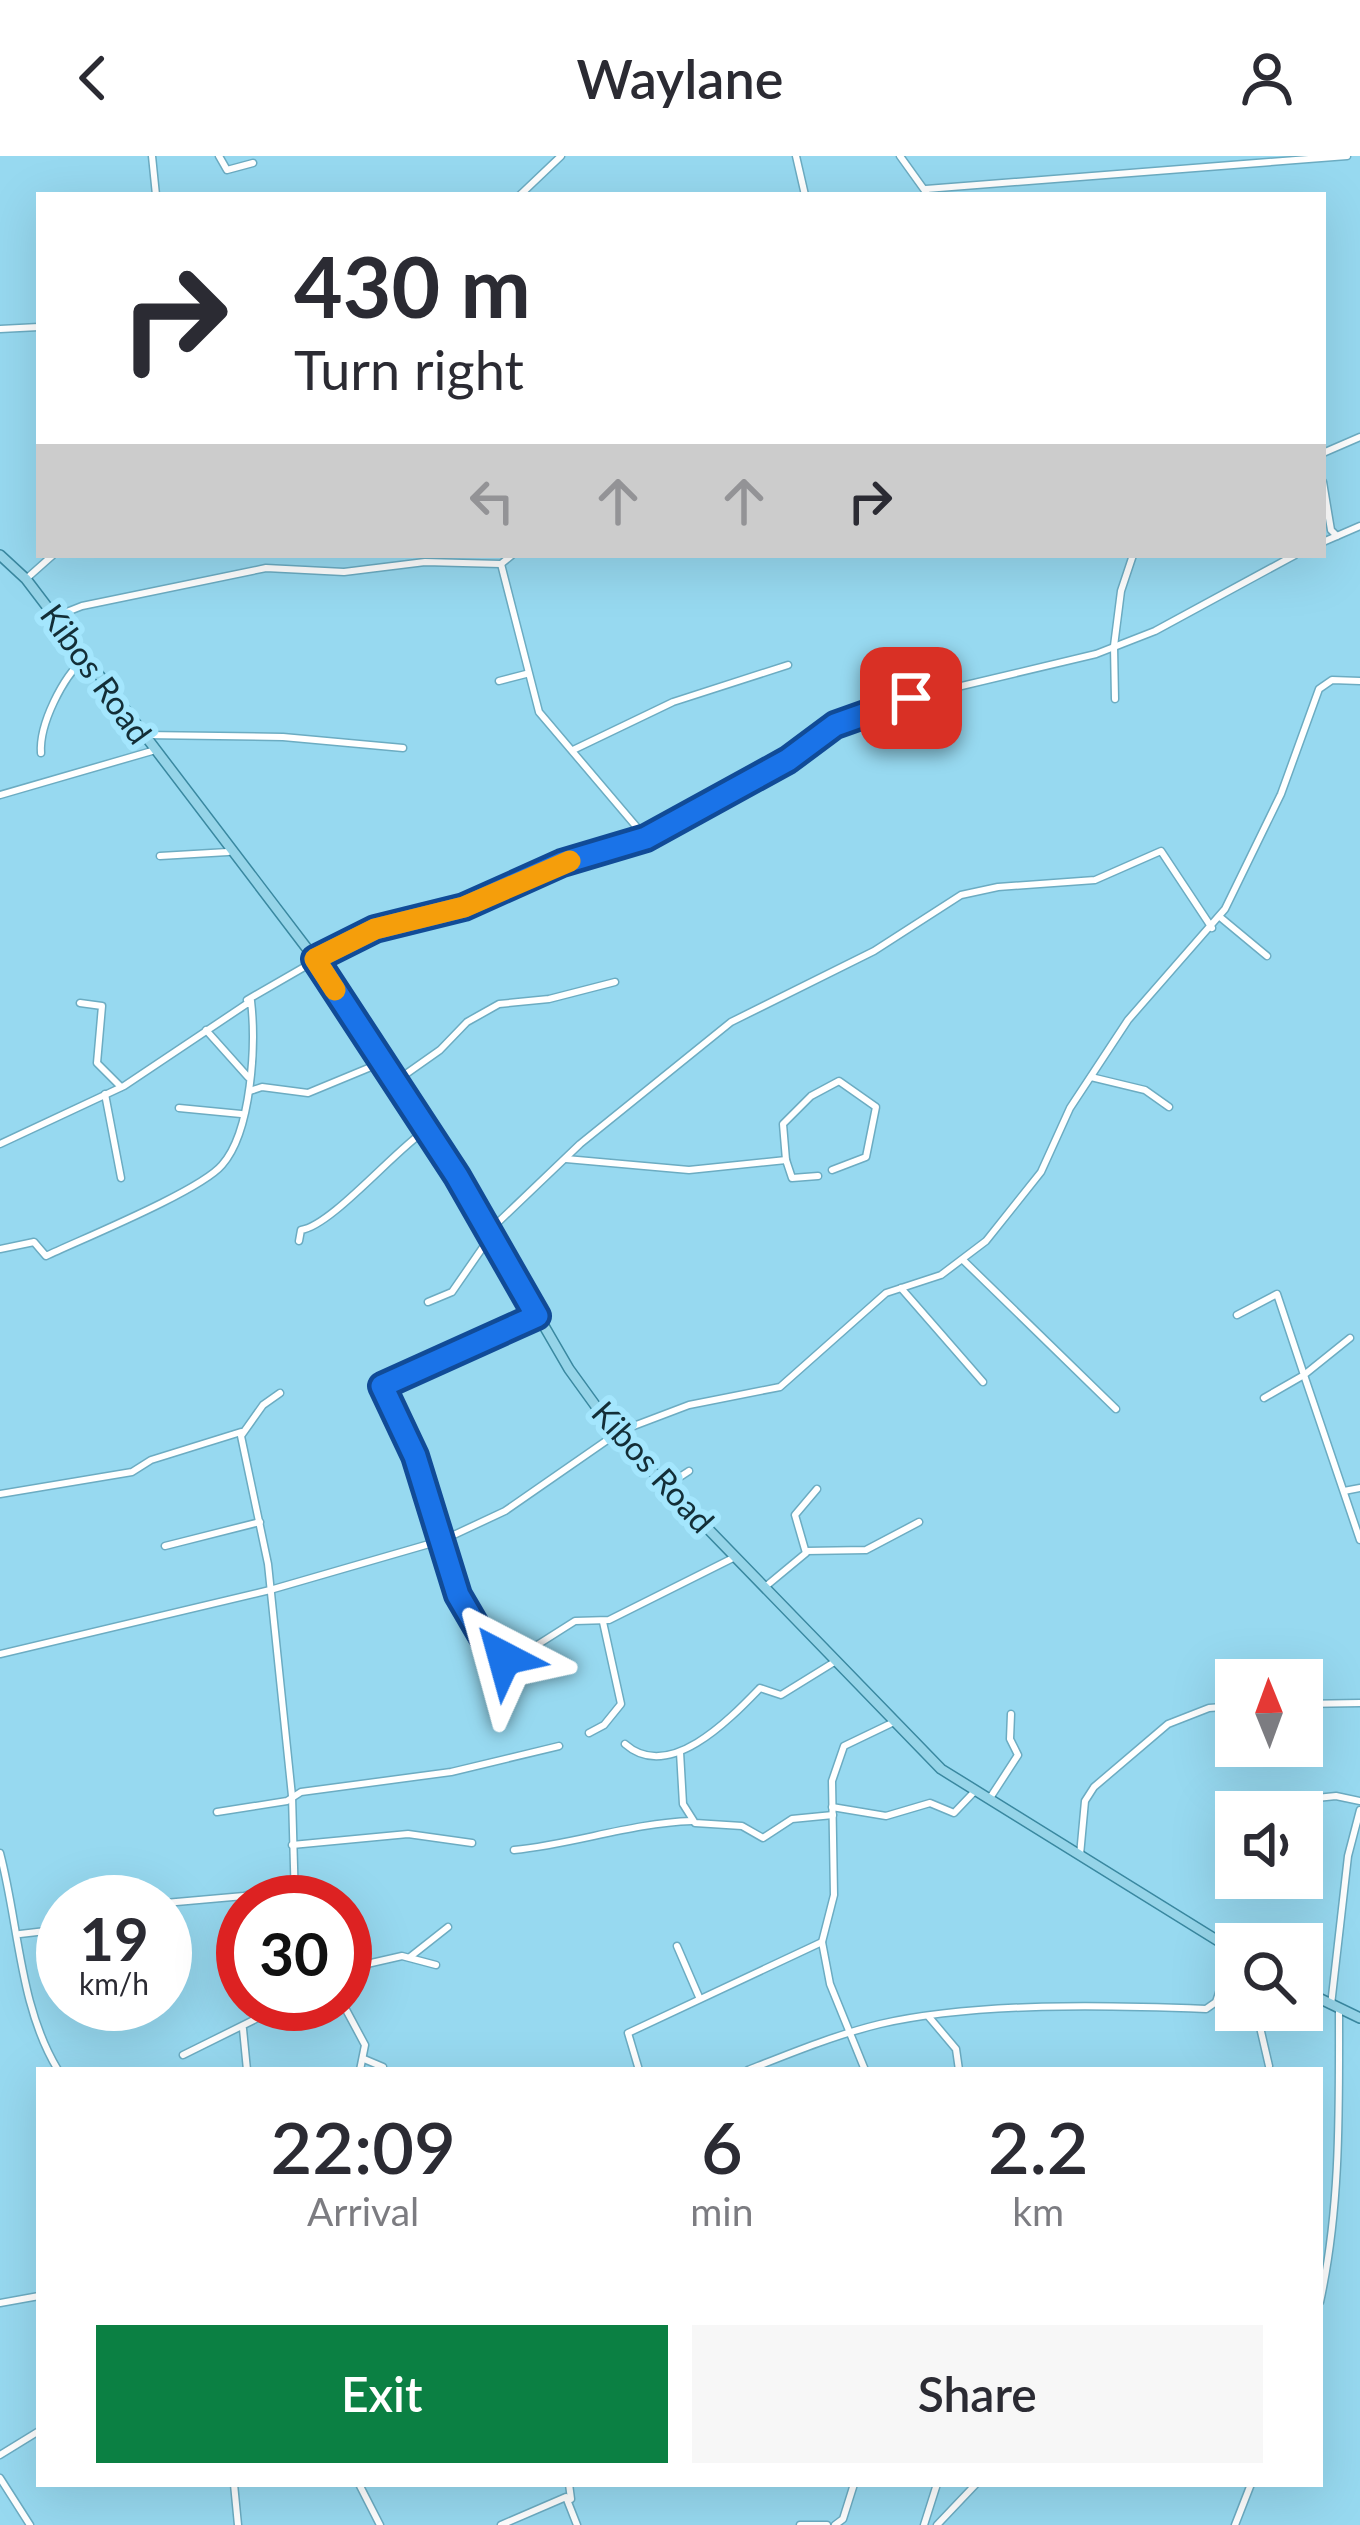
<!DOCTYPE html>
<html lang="en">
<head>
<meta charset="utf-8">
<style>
  :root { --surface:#fff; --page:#f7f7f7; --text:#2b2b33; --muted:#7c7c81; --accent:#0b8043 }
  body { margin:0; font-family:Lato,sans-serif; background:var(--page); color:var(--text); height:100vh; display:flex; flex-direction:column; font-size:45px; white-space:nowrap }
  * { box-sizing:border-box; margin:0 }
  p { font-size:39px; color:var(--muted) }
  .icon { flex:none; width:66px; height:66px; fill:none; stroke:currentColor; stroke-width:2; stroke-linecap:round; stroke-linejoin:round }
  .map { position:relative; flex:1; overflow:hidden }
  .details { position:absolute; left:36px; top:1911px; width:1287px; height:420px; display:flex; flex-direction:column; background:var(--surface); border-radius:0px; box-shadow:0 12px 48px #0002 }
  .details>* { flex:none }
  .top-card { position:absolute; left:36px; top:36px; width:1290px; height:366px; border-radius:0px; box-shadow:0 12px 48px #0002; background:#fff; color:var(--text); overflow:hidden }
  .needle { width:78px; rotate:359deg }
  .tools { position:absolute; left:1215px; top:1503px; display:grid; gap:24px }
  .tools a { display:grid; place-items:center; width:108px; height:108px; border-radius:0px; background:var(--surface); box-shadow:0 12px 48px #0002; font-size:60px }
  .speed { position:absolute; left:36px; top:1719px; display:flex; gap:24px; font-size:60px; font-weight:700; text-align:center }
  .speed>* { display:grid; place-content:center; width:156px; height:156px; border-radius:50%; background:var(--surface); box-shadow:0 12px 48px #0002; line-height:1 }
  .speed small { font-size:30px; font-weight:400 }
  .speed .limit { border:18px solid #d22; background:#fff; color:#111 }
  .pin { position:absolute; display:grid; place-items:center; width:102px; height:102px; color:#fff; margin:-51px; border-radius:24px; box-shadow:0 6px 18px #0006 }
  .me { position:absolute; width:132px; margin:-66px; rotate:321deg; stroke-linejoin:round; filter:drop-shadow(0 0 9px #0008) }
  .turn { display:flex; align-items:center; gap:42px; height:252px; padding:0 60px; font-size:54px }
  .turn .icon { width:156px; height:156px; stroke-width:2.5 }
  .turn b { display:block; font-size:84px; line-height:102px }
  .lanes { display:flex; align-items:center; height:114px; padding:0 60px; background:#0003; justify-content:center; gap:60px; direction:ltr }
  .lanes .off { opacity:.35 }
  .eta { display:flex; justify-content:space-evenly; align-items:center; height:204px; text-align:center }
  .eta b { font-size:72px; font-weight:600; line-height:84px }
  .cta { display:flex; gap:24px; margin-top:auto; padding:24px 60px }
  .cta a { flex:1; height:138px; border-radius:0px; background:var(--accent); color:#fff; font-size:48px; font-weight:600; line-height:138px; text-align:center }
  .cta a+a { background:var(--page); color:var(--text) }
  header { display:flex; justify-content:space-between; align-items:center; height:156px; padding:0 60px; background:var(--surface); font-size:54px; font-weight:600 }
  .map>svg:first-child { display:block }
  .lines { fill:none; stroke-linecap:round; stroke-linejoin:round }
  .minor-casing { stroke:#6cacc2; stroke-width:9 }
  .major-casing { stroke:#3a88a0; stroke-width:12 }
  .minor { stroke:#fff; stroke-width:6 }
  .major { stroke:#95d4e8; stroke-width:9 }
  .route-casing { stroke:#114b97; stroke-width:30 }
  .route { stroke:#1a73e8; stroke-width:21 }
  .slow { stroke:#f59e0b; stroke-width:21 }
  .labels { text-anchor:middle; stroke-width:12; stroke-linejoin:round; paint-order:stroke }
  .street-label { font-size:33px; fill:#132e37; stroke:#a4e6fd }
</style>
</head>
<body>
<header><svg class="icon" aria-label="back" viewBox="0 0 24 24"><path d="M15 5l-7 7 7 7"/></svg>Waylane<svg class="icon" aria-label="person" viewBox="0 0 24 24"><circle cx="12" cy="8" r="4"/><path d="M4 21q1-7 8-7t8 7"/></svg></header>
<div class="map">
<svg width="1360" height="2369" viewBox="0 0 1360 2369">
  <rect width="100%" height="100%" fill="#97d9f0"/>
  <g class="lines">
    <defs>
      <g id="minor">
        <polyline points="152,0 156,39"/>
        <polyline points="219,0 227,14 253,7"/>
        <polyline points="796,0 805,39"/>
        <polyline points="900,0 928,39"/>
        <polyline points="926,33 1347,0"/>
        <polyline points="520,39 561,0"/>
        <polyline points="0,173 39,171"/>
        <polyline points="1323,297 1360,281"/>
        <polyline points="1323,326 1331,374 1337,380"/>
        <polyline points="1323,386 1360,370"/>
        <polyline points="501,408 539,556 646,682"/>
        <polyline points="26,423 53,399"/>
        <polyline points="54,461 82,450 266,412 344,416 425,406 501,408 512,399"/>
        <polyline points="499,525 526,518"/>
        <polyline points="1115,543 1114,490 1121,435 1133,399"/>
        <polyline points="144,579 283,581 403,592"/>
        <polyline points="573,594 673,546 788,509"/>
        <path d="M41 597C39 568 63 521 84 503"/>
        <polyline points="0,639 152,595"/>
        <polyline points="160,700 228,696"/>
        <polyline points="1220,761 1267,800"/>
        <polyline points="247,844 358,780 453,754 562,707 646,682 849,563 911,542 1096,498 1155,475 1295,399"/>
        <polyline points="80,847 102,850 97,907 121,931"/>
        <polyline points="206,874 248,921"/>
        <polyline points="1091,921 1145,934 1169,951"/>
        <polyline points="396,925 440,894 467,866 499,848 549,843 615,826"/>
        <polyline points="250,935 262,931 308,937 383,906"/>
        <polyline points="105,938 121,1022"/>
        <polyline points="179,952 241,958"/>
        <path d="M0 988 124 930 251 845C256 888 252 975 222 1009 200 1035 82 1083 46 1100L34 1086 0 1093"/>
        <polyline points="566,1003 689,1014 786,1004 792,1022 818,1020"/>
        <polyline points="786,1004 783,968 811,940 839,925 876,951 866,1001 832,1014"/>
        <polyline points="490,1074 580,988 731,866 874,795 961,739 998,731 1095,724 1161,695 1212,772"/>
        <path d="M299 1085 301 1074C331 1070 394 995 427 973"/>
        <polyline points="963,1104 1116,1253"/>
        <polyline points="901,1132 983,1226"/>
        <polyline points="428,1146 452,1136 490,1081"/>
        <polyline points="1237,1159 1277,1138 1304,1219 1264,1242"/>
        <polyline points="1350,1182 1304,1219 1360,1384"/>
        <polyline points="280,1237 263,1249 241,1280 268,1408 292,1640 295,1746"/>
        <polyline points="620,1282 631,1271 689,1249 780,1231 886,1137 941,1119 986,1085 1041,1016 1070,952 1128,864 1225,753 1281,638 1319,533 1332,524 1360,525"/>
        <polyline points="666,1330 689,1315"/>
        <polyline points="1344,1335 1360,1332"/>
        <polyline points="0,1338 132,1316 151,1304 241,1276"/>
        <polyline points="440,1384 414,1300 383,1229 537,1160"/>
        <polyline points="443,1384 462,1447 498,1503 534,1491 575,1465 609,1464 735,1401"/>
        <polyline points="165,1390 260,1366"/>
        <polyline points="806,1395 866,1394 919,1366"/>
        <polyline points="765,1431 806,1397 795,1359 817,1333"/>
        <polyline points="0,1498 270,1434 443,1384 505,1355 616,1278"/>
        <polyline points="1302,1548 1360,1547"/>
        <polyline points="589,1577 604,1569 621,1548 603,1466"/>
        <path d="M625 1588C669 1627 730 1563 760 1532L781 1539 836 1505"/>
        <polyline points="680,1596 683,1648 695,1667 742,1670 763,1682 792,1663 833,1659"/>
        <polyline points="990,1642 1018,1599 1010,1583 1011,1558"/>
        <polyline points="1287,1645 1336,1640 1360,1645"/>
        <polyline points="832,1651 886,1660 930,1647 954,1657 974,1636"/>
        <polyline points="217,1656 287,1645 301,1636 451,1616 559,1590"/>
        <polyline points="292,1689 408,1678 472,1687"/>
        <path d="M514 1694C575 1688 631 1667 692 1665"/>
        <path d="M0 1697C19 1769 19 1850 58 1914"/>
        <polyline points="1080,1699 1085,1645 1094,1631 1168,1568 1209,1552 1236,1550"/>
        <polyline points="165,1747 244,1740 293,1725"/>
        <polyline points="20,1778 63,1773"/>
        <polyline points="677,1790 699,1841"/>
        <polyline points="410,1801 448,1771"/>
        <polyline points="345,1813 402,1800 436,1809"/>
        <polyline points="343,1848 365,1889 360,1914"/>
        <polyline points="1331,1849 1348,1700 1360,1654"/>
        <polyline points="1256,1854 1269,1910"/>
        <polyline points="929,1861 956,1893 959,1914"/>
        <polyline points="243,1873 247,1914"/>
        <polyline points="183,1899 286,1848"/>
        <polyline points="364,1903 383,1911"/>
        <polyline points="639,1914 628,1877 822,1786"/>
        <path d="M748 1914C791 1897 835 1879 880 1868 977 1846 1107 1849 1206 1853L1216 1846 1233 1794"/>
        <polyline points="865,1914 830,1828 822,1786 834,1739 832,1625 844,1590 894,1566"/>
        <path d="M1320 2146C1341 2050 1339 1951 1339 1853"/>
        <polyline points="0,2147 39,2140"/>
        <polyline points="0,2299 39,2275"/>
        <polyline points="0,2322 30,2369"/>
        <polyline points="234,2328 238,2369"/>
        <polyline points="359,2328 380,2369"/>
        <polyline points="569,2328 571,2343"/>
        <polyline points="501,2369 566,2341 577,2369"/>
        <polyline points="800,2369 827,2369"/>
        <polyline points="835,2369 843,2363 854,2328"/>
        <polyline points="924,2369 937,2328"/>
        <polyline points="937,2369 976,2328"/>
        <polyline points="1235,2369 1251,2328"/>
      </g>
      <g id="major">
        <polyline points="0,399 26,423 315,803 457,1020 569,1213 616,1278 941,1613 1236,1796"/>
        <polyline points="1302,1834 1360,1862"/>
      </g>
    </defs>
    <use href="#minor" class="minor-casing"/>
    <use href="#major" class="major-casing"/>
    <use href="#minor" class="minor"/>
    <use href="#major" class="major"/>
  </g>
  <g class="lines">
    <defs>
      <polyline id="route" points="504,1502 493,1499 458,1439 415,1300 382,1230 537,1160 457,1020 315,803 375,773 464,751 562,707 646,682 788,604 835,569 911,542"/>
    </defs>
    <use href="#route" class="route-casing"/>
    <use href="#route" class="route"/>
    <polyline class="slow" points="335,834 315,803 375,773 464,751 570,705"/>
  </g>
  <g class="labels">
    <g class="street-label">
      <text transform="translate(96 518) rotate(54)" y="12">Kibos Road</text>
      <text transform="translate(653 1311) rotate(48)" y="12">Kibos Road</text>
    </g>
  </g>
</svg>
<div class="tools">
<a><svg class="needle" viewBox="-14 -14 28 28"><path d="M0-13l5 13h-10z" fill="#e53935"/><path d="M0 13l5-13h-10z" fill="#7c7c81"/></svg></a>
<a><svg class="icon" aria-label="sound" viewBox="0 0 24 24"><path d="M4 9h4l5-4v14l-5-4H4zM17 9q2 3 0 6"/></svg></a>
<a><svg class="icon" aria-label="search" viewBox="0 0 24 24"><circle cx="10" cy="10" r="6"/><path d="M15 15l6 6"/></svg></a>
</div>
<div class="speed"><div>19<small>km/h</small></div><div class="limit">30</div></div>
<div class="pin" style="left:911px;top:542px;background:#d93025"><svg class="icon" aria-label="arrive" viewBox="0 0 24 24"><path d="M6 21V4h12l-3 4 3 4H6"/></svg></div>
<svg class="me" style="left:504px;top:1502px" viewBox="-20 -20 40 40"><path d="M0-17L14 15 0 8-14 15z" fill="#1a73e8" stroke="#fff" stroke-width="4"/></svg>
<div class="top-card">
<div class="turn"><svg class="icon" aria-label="right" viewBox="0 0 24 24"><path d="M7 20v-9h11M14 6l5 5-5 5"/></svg><div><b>430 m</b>Turn right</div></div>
<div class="lanes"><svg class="icon off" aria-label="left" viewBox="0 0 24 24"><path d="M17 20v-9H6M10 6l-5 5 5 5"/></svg><svg class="icon off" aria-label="ahead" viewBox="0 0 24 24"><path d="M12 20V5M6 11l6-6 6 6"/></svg><svg class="icon off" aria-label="ahead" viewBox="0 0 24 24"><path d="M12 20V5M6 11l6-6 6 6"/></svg><svg class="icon" aria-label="right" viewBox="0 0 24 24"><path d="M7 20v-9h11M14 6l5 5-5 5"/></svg></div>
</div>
<section class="details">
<div class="eta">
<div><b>22:09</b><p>Arrival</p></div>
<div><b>6</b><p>min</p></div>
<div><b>2.2</b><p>km</p></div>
</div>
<div class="cta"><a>Exit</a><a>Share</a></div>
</section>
</div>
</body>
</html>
